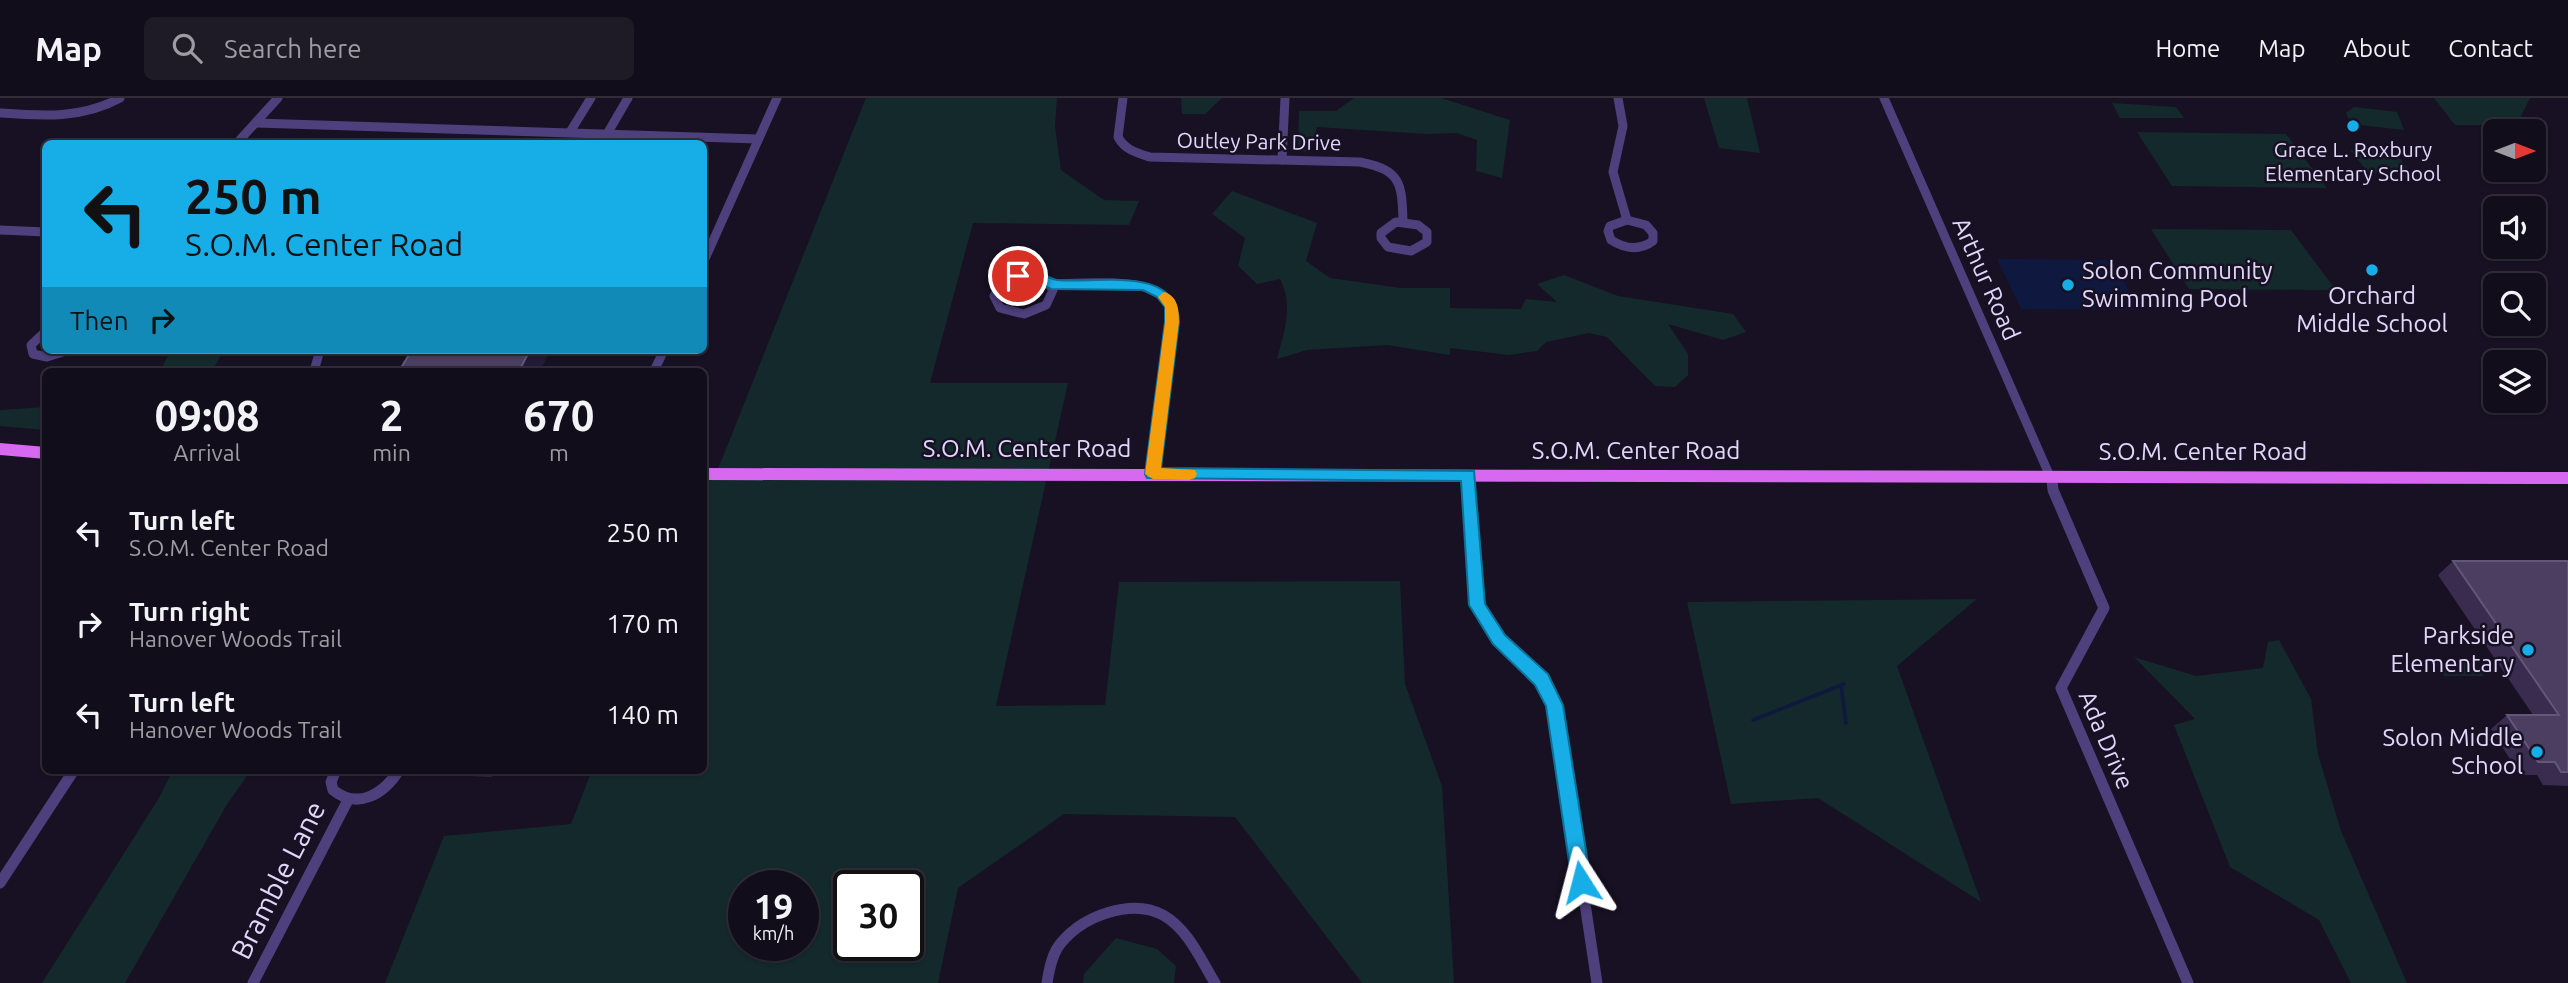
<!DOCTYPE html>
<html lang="en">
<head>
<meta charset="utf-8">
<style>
  :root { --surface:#110d1a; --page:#1e1b27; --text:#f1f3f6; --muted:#9c9ca2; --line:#302d39 }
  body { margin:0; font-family:Ubuntu,sans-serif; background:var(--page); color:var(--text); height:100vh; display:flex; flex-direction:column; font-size:26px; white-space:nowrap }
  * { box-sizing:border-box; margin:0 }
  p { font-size:23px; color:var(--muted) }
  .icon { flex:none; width:38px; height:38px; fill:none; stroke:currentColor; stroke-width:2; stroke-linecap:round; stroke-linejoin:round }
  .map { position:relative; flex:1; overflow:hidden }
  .panel { position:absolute; left:42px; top:270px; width:665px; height:406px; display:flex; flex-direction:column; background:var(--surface); border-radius:10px; box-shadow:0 2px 5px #0004,0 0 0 2px var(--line) }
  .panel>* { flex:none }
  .hud { position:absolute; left:42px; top:42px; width:665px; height:214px; border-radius:10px; box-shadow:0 2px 5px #0004,0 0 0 2px var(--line); background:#17ade7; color:#111; overflow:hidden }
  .needle { width:46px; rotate:90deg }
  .fabs { position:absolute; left:2483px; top:21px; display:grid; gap:14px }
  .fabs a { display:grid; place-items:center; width:63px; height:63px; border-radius:10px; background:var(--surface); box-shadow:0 2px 5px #0004,0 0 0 2px var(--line); font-size:35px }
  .speed { position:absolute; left:728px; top:772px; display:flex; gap:14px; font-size:35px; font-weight:700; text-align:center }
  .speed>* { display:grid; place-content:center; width:91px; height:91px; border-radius:50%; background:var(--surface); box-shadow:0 2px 5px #0004,0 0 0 2px var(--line); line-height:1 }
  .speed small { font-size:18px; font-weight:400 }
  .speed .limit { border:4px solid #111; border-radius:10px; background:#fff; color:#111 }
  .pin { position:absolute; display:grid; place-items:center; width:60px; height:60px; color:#fff; margin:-30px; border:4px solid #fff; border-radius:50%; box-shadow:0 2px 7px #0007 }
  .me { position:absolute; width:77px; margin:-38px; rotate:351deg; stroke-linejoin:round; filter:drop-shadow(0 0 5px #0008) }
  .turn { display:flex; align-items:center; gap:24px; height:147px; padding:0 28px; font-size:32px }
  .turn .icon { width:91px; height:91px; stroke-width:2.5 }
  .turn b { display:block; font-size:49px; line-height:60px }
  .then { display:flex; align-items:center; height:66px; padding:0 28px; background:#0003; gap:14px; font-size:26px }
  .eta { display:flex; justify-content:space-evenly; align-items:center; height:119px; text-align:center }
  .eta b { font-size:42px; font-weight:700; line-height:49px }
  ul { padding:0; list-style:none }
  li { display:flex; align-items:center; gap:21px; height:91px; padding:0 28px }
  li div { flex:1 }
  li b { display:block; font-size:26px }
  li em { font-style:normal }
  header { display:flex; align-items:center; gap:42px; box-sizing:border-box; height:98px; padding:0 35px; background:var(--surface); border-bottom:2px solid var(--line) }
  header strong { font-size:33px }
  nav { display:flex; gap:38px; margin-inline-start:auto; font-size:24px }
  .search { width:490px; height:63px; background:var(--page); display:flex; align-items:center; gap:18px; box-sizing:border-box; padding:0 24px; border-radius:10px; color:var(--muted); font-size:26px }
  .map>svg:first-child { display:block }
  .green { fill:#14292c; fill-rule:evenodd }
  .water { fill:#0f183e }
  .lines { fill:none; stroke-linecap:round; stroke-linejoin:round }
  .stream { stroke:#0f183e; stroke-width:3.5 }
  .street-far1 { stroke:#4e407d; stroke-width:9 }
  .street { stroke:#4e407d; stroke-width:11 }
  .primary { fill:#d669f0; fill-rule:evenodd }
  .wall { fill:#392c4f }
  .shaded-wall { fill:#241936 }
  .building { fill:#4b3e61; stroke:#62567a; stroke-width:2 }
  .route { fill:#17ade7; stroke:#0f7096; stroke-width:2 }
  .slow { fill:#f59e0b }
  .poi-dot { fill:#17ade7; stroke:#171123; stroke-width:2.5 }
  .labels { text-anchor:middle; stroke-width:5; stroke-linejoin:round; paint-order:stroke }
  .far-street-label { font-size:21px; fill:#e1d7fb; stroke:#171123 }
  .far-poi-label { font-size:21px; fill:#e1d7fb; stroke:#171123 }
  .poi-label { font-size:24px; fill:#e1d7fb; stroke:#171123; text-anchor:end }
  .street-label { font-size:24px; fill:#e1d7fb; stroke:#171123 }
  .near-street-label { font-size:28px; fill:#e1d7fb; stroke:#171123 }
</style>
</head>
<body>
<header>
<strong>Map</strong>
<div class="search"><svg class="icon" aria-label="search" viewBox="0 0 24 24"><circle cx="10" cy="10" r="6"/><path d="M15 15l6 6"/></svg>Search here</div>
<nav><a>Home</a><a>Map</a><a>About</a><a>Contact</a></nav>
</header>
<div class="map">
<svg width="2568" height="885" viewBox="0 0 2568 885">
  <rect width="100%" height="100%" fill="#171123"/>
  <g class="green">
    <path d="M866 0H1057L1055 29 1061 72 1104 102 1139 103 1129 127 973 125 930 285H1068L996 608 1105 607 1119 484 1400 483 1405 586 1442 688 1454 885H1362L1235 719 1064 716 958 790 938 885H385L444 738 571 726 592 672H704V380L705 376H716ZM744 788H803V847H744ZM849 788H908V847H849Z"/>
    <polygon points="1181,0 1222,0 1205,16 1182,16"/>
    <polygon points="1354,0 1441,0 1510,22 1502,80 1476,73 1477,42 1457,35 1427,36 1317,29 1310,54 1298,53 1299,13 1336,13"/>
    <polygon points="1704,0 1747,0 1760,55 1719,50"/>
    <polygon points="2434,0 2530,0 2520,20 2492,27 2455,27"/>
    <polygon points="2112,5 2176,9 2184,20 2120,20"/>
    <polygon points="2354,9 2397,14 2404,32 2351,26 2346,15"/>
    <polygon points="2137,34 2286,36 2327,90 2172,88"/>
    <polygon points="2350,52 2394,53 2412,76 2368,74"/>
    <path d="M1232 93 1317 125 1306 163 1330 180 1401 190H1450V210L1521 211 1526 201 1557 204 1537 186 1564 177 1618 198 1733 216 1746 234 1723 242 1668 226 1688 256V277L1675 289 1655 288 1607 239 1589 235 1546 244 1537 253 1509 257 1450 250V257L1387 247 1307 252 1277 261C1284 234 1294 208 1280 181L1257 186 1238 168 1245 140 1212 116Z"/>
    <polygon points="2151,131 2291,132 2336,192 2189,191"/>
    <polygon points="171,252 224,252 212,273 160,273"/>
    <polygon points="45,309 45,332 0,328 0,312"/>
    <polygon points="1977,501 1897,568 1981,804 1818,700 1731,706 1687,504"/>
    <polygon points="2279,542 2311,601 2318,656 2341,733 2407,885 2351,885 2319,822 2230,769 2174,627 2195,621 2134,559 2196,578 2263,570 2268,544"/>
    <polygon points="2434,562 2474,563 2484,578 2444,578"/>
    <polygon points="173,672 251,672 226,708 125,885 42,885 159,700"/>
    <polygon points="1116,840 1157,851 1176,868 1174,885 1083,885 1084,876"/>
  </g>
  <polygon class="water" points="1997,161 2112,162 2140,212 2021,211"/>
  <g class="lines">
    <g class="stream">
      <polyline points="1841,587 1846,625"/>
      <polyline points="1753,622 1844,586"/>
    </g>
    <g class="street-far1">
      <path d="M1123 0 1118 39C1125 52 1137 55 1150 59L1360 64C1401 72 1402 85 1403 124"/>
      <polyline points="1618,0 1623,28 1613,74 1627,122"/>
      <polyline points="1884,0 2052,383"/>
      <path d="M0 15C42 18 82 21 120 0"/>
      <polyline points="256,25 758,41"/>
      <polyline points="570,34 591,0"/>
      <polyline points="607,36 628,0"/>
      <polyline points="236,46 278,0"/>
      <polyline points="1282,62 1285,0"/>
      <path d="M1627 122 1646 127 1653 135V143C1639 153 1625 151 1611 142L1608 133 1610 128Z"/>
      <polygon points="1396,124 1418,127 1427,134 1427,144 1411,153 1388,149 1381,140 1381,135"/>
      <polyline points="0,132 46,134"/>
      <polyline points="704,163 777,0"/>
      <path d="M1027 177C1038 179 1047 182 1053 192L1046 207 1024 216 1000 210 994 198C1000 183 1012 179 1027 177Z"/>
      <path d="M1050 186C1078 186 1157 177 1171 207 1173 212 1172 219 1172 224L1153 376"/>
      <polyline points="46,233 31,247 33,256 47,259 69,252"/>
      <polyline points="314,273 320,252"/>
      <polyline points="654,273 664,252"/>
      <polyline points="1469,377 1469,383"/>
    </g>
    <g class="street">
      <polyline points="1469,382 1477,507 1499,542 1542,582 1555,607 1597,885"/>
      <polyline points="2052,382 2053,392 2104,510 2061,590 2188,885"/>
      <path d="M336 672 331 684 333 692C358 712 384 696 399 672"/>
      <polyline points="450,672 490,673"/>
      <polyline points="0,785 74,672"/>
      <polyline points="253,885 348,702"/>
      <path d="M1047 885C1049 872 1052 855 1061 845 1083 818 1131 800 1163 817 1188 831 1201 862 1215 885"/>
    </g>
    <g class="primary">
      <polygon points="0,345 46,349 46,361 0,357"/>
      <polygon points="704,370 2568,374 2568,386 704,382"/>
    </g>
  </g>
  <polygon class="wall" points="2453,463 2568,463 2568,688 2543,687 2537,677 2520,677 2491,631 2507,617 2533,617 2438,477"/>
  <polygon class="shaded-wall" points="530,252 545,252 548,258 540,273 519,273"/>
  <g class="building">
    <polygon points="412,252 530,252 519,273 399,273"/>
    <polygon points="2453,463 2568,463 2568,674 2561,674 2555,664 2538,664 2507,617 2559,617"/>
  </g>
  <path class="route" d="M1037 174C1044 176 1050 181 1057 182 1097 186 1177 166 1179 224L1161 370 1474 373 1485 506 1505 537 1548 576 1563 607 1591 784 1588 790 1581 793 1575 790 1572 784 1546 608 1535 587 1493 546 1469 507 1461 383 1147 380 1145 376 1165 224V209L1157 199 1143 192 1051 191 1034 183H1018L1011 178 1018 174Z"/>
  <path class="slow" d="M1164 194C1178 198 1179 212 1179 224L1161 370 1195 372 1197 376 1195 380 1189 382 1153 381 1145 376 1165 224V209L1158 199Z"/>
  <g class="poi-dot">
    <circle cx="2353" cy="28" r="7"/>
    <circle cx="2372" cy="172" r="7"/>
    <circle cx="2068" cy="187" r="7"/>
    <circle cx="2528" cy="552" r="7"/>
    <circle cx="2537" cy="654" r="7"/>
  </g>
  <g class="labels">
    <g class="far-street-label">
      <text transform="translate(1259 44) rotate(1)" y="7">Outley Park Drive</text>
    </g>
    <g class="far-poi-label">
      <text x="2353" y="59">Grace L. Roxbury<tspan x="2353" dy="24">Elementary School</tspan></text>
    </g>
    <g class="poi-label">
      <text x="2082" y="181" text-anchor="start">Solon Community<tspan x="2082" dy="28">Swimming Pool</tspan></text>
      <text x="2372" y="206" text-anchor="middle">Orchard<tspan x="2372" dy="28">Middle School</tspan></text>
      <text x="2514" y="546">Parkside<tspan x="2514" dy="28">Elementary</tspan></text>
      <text x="2523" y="648">Solon Middle<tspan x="2523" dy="28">School</tspan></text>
    </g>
    <g class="street-label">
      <text transform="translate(1986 181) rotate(66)" y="8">Arthur Road</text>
      <text x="1027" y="359">S.O.M. Center Road</text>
      <text x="1636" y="361">S.O.M. Center Road</text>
      <text x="2203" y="362">S.O.M. Center Road</text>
      <text transform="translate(2106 642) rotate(67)" y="8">Ada Drive</text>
    </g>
    <g class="near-street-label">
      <text transform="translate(278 782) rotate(-63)" y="10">Bramble Lane</text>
    </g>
  </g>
</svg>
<div class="fabs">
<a><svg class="needle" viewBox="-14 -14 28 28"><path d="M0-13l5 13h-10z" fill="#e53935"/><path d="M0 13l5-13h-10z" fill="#9c9ca2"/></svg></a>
<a><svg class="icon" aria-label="sound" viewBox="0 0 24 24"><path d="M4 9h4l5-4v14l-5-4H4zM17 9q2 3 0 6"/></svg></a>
<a><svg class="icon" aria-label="search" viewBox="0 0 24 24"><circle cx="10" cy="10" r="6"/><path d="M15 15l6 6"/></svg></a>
<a><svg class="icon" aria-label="layers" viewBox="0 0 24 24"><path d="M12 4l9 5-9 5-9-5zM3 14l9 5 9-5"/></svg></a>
</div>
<div class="speed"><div>19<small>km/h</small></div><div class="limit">30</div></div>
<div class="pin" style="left:1018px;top:178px;background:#d93025"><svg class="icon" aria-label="arrive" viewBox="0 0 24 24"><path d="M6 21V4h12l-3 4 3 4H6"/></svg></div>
<svg class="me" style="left:1581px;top:784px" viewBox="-20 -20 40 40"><path d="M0-17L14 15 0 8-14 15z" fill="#17ade7" stroke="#fff" stroke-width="4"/></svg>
<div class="hud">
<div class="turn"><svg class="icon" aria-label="left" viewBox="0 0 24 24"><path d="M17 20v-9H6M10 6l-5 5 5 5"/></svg><div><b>250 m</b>S.O.M. Center Road</div></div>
<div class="then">Then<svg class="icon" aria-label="right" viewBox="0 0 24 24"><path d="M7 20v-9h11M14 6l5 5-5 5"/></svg></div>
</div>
<section class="panel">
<div class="eta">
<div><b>09:08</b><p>Arrival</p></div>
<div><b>2</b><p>min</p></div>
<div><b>670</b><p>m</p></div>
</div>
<ul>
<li><svg class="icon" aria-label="left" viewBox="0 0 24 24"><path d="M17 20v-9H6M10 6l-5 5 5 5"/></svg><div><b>Turn left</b><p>S.O.M. Center Road</p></div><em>250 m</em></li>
<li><svg class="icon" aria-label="right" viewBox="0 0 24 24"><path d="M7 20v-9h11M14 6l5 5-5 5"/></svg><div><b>Turn right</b><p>Hanover Woods Trail</p></div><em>170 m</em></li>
<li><svg class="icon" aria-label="left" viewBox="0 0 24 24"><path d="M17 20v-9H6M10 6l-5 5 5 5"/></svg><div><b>Turn left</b><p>Hanover Woods Trail</p></div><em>140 m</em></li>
</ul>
</section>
</div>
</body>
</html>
